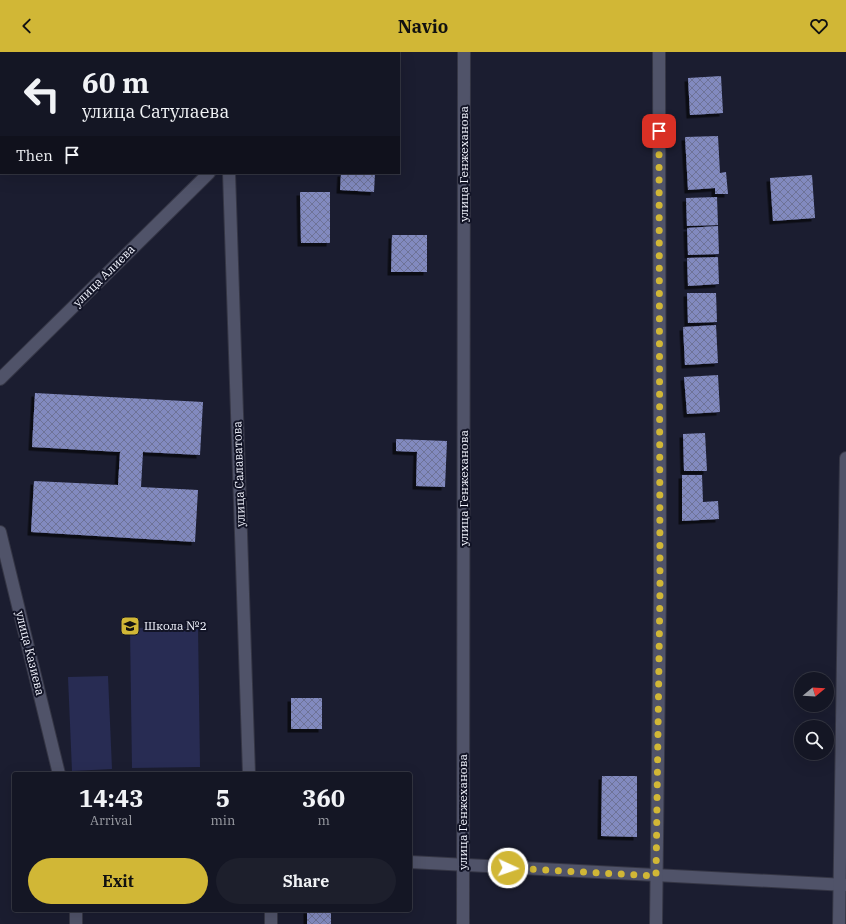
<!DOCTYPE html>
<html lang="en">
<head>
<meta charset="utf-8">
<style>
  :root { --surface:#141624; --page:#1d1f2c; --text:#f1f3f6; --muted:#9d9fa6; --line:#333541; --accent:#d1b736 }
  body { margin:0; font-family:"IBM Plex Serif",serif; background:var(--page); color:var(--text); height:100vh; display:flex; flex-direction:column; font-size:15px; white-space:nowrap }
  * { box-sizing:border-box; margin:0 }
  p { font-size:13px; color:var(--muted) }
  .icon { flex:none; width:22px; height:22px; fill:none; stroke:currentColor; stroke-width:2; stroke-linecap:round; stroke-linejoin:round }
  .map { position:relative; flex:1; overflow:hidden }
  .side { position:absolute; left:12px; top:720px; width:400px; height:140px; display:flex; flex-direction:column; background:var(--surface); border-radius:4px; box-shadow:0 4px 16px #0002,0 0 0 1px var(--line) }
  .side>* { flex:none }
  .hud { position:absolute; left:0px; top:0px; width:400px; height:122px; box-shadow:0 4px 16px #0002,0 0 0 1px var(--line); background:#141624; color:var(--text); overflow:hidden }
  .needle { width:26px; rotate:72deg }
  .buttons { position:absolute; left:794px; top:620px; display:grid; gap:8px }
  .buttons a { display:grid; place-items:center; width:40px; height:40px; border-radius:50%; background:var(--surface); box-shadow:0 4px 16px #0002,0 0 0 1px var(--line); font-size:20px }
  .pin { position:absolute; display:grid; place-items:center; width:34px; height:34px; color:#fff; margin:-17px; border-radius:8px; box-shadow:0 2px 6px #0006 }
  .me { position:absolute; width:44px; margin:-22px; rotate:93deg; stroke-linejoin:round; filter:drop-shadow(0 0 3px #0008) }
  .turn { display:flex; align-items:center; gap:14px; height:84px; padding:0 16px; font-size:18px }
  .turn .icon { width:52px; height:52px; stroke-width:2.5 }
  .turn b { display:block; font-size:28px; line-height:34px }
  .then { display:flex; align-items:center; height:38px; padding:0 16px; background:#0003; gap:8px; font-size:15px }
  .eta { display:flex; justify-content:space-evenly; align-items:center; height:68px; text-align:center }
  .eta b { font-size:24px; font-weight:700; line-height:28px }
  .button { display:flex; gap:8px; margin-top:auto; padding:8px 16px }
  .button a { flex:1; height:46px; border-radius:24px; background:var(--accent); color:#111; font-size:16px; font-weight:700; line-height:46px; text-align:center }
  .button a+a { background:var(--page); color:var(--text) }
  header { display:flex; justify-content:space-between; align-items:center; height:52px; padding:0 16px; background:var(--accent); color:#111; font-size:18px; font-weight:700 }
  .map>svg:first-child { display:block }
  .pitch { fill:#282c53 }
  .building { fill:url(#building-cross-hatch); filter:url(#shadow) }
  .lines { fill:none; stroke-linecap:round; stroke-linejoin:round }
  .street-casing { stroke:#353645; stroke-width:14 }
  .secondary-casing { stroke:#353645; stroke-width:14 }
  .street { stroke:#505369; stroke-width:12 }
  .secondary { stroke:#505369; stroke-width:12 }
  .route { stroke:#d1b736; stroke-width:7; stroke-dasharray:0 12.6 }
  .labels { text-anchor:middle; stroke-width:4; stroke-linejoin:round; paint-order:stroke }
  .street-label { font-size:12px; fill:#f2f4fe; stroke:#121426 }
  .poi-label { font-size:12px; fill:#f2f4fe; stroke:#121426; text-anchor:start }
</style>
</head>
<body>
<header><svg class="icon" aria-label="back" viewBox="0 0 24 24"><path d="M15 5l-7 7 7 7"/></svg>Navio<svg class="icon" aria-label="heart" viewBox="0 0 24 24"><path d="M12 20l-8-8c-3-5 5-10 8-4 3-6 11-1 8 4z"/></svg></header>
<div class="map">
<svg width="846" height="872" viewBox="0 0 846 872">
  <defs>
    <pattern id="building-cross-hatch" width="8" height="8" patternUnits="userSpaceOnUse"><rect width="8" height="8" fill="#828abf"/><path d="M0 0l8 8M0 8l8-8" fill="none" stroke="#6e7397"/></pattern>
    <filter id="shadow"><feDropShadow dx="-3.5" dy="3.5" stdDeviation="0" flood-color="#0009"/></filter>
  </defs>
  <rect width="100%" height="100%" fill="#1b1d30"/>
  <g class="pitch">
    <polygon points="198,575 200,715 132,716 130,576"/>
    <polygon points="108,624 112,717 72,719 68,625"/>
  </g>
  <g class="building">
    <polygon points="721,24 723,61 690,63 688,26"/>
    <polygon points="718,84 720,121 726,120 728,142 715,142 715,136 688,138 685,85"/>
    <polygon points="341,121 375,121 374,140 340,138"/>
    <polygon points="812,123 815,166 773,169 770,126"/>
    <polygon points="300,140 330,140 330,191 301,191"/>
    <polygon points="717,145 718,173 687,174 686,146"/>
    <polygon points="718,174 719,202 688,203 687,176"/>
    <polygon points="392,183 427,183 427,220 391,220"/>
    <polygon points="718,205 719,232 688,234 687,206"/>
    <polygon points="687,241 716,241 717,270 688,271"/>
    <polygon points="716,273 718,311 685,313 683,275"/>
    <polygon points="718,323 720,360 687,362 684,325"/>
    <polygon points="35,341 203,350 200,403 143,400 141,435 198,438 195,490 31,480 34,429 118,433 120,400 32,395"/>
    <polygon points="705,381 707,419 684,419 683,382"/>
    <polygon points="396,387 447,389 445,435 416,434 417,400 396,399"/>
    <polygon points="682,423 702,423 703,450 718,449 719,467 682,469"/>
    <rect x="291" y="646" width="31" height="31"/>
    <polygon points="602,724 637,724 637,785 601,784"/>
    <rect x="307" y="858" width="24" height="14"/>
  </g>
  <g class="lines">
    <defs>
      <g id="street">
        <polyline points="224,0 224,1"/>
        <polyline points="229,121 249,722"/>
        <polyline points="0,480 59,722"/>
        <polyline points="410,810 846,833"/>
        <polyline points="76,872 76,858"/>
        <polyline points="271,872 271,858"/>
        <polyline points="463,872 464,0"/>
        <polyline points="656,872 660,536 659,0"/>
        <polyline points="839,872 846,406"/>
      </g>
      <g id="secondary">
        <polyline points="329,1 330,0"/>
        <polyline points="0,327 209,121"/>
      </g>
    </defs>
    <use href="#street" class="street-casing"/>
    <use href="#secondary" class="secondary-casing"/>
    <use href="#street" class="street"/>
    <use href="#secondary" class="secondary"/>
  </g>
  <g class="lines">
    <polyline class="route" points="508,816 656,824 660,536 659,79"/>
  </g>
  <defs>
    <symbol id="school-square" viewBox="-11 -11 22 22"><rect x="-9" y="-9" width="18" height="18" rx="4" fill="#d1b736" stroke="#121426"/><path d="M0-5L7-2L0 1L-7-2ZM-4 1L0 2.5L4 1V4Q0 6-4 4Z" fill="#111"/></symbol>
  </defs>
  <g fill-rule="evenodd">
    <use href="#school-square" x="119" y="563" width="22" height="22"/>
  </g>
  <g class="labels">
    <g class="street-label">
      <text transform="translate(464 112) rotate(-90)" y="4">улица Генжеханова</text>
      <text transform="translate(104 224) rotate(-45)" y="4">улица Алиева</text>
      <text transform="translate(239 422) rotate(-92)" y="4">улица Салаватова</text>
      <text transform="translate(464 436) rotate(-90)" y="4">улица Генжеханова</text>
      <text transform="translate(30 601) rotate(76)" y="4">улица Казиева</text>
      <text transform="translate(463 760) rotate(-90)" y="4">улица Генжеханова</text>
    </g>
    <g class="poi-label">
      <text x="144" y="578">Школа №2</text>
    </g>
  </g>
</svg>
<div class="buttons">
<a><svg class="needle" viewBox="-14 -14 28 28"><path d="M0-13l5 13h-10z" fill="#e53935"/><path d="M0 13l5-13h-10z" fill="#9d9fa6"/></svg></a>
<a><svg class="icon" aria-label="search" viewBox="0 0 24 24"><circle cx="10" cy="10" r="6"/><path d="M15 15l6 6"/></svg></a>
</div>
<div class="pin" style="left:659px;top:79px;background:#d93025"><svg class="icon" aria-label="arrive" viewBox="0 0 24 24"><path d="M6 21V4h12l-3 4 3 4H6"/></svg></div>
<svg class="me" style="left:508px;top:816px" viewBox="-20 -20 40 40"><circle r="17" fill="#d1b736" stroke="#fff" stroke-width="3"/><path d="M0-11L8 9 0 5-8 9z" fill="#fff"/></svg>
<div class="hud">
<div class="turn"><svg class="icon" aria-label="left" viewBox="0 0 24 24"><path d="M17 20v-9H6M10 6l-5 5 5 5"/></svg><div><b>60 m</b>улица Сатулаева</div></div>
<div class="then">Then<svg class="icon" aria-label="arrive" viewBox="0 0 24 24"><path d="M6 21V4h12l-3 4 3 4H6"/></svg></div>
</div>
<section class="side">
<div class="eta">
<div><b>14:43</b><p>Arrival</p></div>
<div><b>5</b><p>min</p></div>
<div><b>360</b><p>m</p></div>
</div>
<div class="button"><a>Exit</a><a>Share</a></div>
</section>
</div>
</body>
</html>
